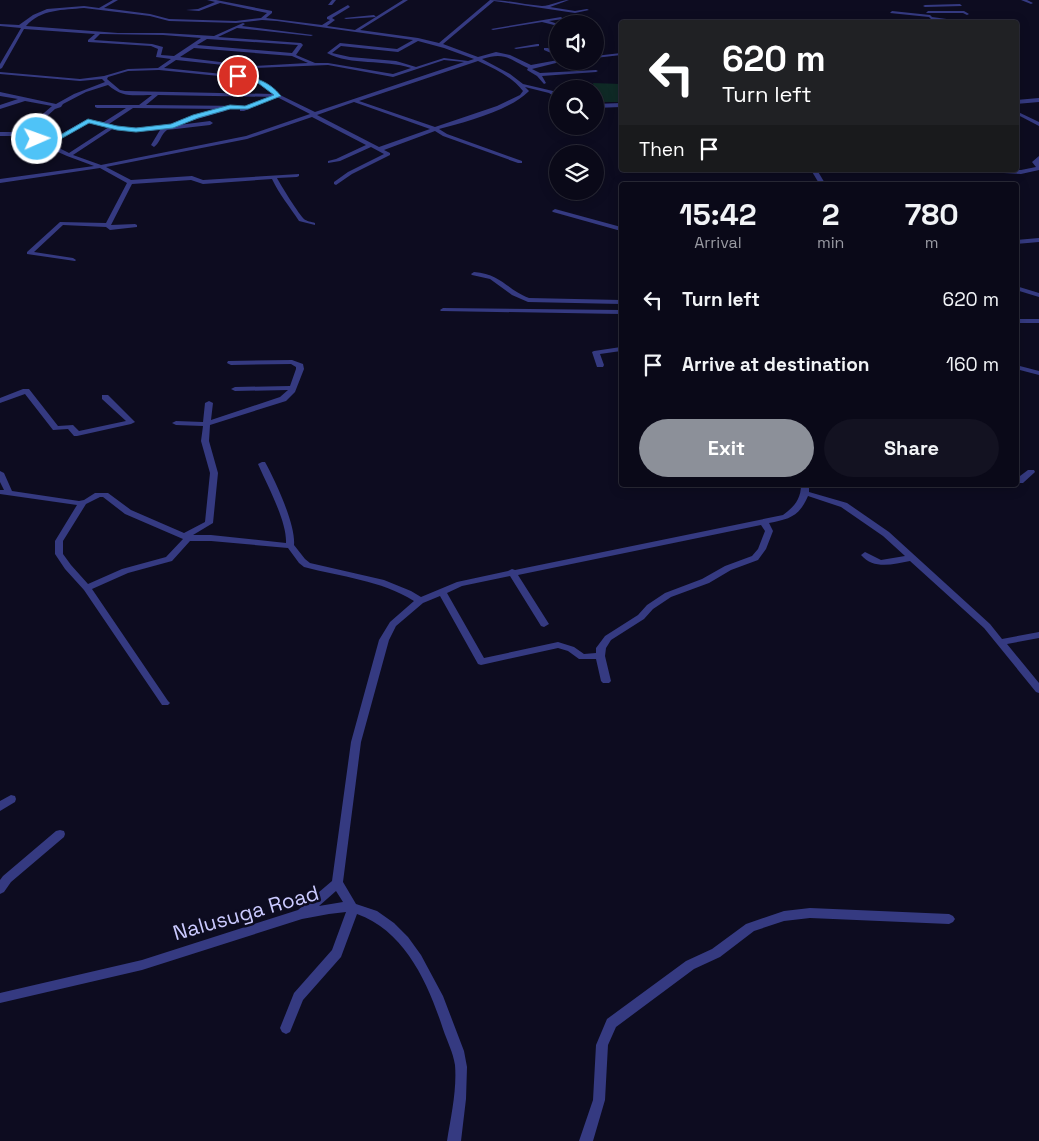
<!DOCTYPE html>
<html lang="en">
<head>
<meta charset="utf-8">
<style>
  :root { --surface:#0a0918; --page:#131221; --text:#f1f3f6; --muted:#999aa2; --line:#2a2a37; --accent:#8c9099 }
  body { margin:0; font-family:"Space Grotesk",sans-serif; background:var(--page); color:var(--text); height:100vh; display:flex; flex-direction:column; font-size:19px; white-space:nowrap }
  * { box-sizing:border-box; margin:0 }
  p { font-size:16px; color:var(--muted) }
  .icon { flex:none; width:28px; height:28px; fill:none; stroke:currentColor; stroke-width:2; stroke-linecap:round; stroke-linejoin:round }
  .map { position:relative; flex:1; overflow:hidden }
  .drawer { position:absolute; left:619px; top:182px; width:400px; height:305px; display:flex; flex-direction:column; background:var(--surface); border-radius:5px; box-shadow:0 2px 12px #0003,0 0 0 1px var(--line) }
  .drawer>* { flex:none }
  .guide { position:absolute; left:619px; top:20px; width:400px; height:152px; border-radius:5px; box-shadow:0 2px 12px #0003,0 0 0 1px var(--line); background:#202124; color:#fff; overflow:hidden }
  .fabs { position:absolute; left:549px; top:15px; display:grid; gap:10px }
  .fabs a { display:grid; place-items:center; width:55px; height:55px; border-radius:50%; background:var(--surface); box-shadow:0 2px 12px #0003,0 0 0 1px var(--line); font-size:25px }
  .pin { position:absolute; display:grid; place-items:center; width:42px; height:42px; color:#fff; margin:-21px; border:2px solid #fff; border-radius:50%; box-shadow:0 1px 5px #0007 }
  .me { position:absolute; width:55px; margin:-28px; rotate:88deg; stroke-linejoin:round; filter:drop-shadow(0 0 4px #0008) }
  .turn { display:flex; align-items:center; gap:18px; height:105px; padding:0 20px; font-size:22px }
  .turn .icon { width:65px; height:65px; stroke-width:2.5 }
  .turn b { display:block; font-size:35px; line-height:42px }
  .then { display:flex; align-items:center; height:48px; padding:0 20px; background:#0003; gap:10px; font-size:19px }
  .eta { display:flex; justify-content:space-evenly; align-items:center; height:85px; text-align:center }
  .eta b { font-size:30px; font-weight:600; line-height:35px }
  .button { display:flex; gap:10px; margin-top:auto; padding:10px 20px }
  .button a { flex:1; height:58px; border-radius:30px; background:var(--accent); color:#fff; font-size:20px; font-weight:600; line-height:58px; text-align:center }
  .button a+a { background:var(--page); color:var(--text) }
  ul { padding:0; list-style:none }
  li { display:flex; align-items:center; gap:15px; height:65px; padding:0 20px }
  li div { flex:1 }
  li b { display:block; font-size:19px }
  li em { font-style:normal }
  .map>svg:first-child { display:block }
  .green { fill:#0f2a26 }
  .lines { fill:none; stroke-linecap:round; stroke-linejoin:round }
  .minor { fill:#353a81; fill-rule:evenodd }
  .route { fill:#4fc3f7; stroke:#337fa1 }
  .labels { text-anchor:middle; stroke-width:5; stroke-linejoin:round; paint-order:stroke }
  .near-street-label { font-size:21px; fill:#cbcaff; stroke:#0d0c20 }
</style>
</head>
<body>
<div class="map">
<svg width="1039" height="1141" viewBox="0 0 1039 1141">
  <rect width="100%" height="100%" fill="#0d0c20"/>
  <polygon class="green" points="593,83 621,84 621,102 598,102"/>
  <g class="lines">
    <g class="minor">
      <path d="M113 0H118L104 8 150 14 169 19 236 21 261 18 267 13 220 3 199 11 186 10 198 9 215 2 207 0H216L272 11V13L266 18 322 25 330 20 327 19V17L348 5 350 7 332 18 335 20 327 26 355 30 403 0H408L360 30 418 38 439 43 490 0C508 0 525 5 542 6 551 6 560 0 569 0L550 7 575 11 587 9 589 10 575 13 494 1 443 44 478 57 496 52 510 55 531 65 558 60 564 61 532 69 540 73 596 70 598 71 596 72 542 76 546 83 544 84 537 76 527 70 528 68C508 58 504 52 482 59L510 74 523 84 553 91 558 95V99L549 93 525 87 529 91 528 92C510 110 464 123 439 129L447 134 522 161V163H518L443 136 435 131 384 150 390 153V155L352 174 336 185 334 184V182L348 172 384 154 371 147 340 161 328 163V161L336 159 366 145 312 117 247 139 106 167 131 180 192 176 203 180 299 174V176L297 177 277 178C280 184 300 216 304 219 306 221 312 222 315 223V225L299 221C290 207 279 194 272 179L203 184 191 180 132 184 111 225 135 224 137 225V227L110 230 106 227 63 225 34 252 73 258 76 260 75 261 27 254V252L60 222 106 223 127 183 100 168 0 183V179L94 166 67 156 22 136H0V132H22L52 106 25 101 0 109V105L18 99 0 96V92L56 104 74 94 105 82 102 79 80 81 0 74V72L80 79 104 76 128 69 158 68 171 59 156 57 158 49 151 46 88 42V40L95 34 24 29 2 68 0 69V64L21 28 0 26V24L19 25 33 15 47 9 84 6 99 8ZM84 8 150 16 169 21 236 23 262 20 277 21 413 40 397 49 340 43 327 53C351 66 384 59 411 68L393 74 328 63H315L296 55 303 45 301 43 218 37 237 28 311 36 313 35 242 26 245 24 243 23 214 36 163 33H118L26 26C41 9 63 10 84 8ZM100 34 163 35 201 38 174 56 161 55 163 47 152 44 94 40ZM207 39 298 45 292 53 197 45ZM418 41 444 48 474 59 468 61 444 58 416 67 396 61 350 57 332 53 341 46 398 52ZM194 48 292 56 308 63 252 66 180 57ZM176 60 252 68 328 65 393 77 444 60 464 62 315 112 280 95 271 86 252 77 164 68ZM478 61C495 69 511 76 523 91L520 95 497 106 435 127 359 101ZM159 70 249 79 267 88 274 94 125 91 120 90 107 79 108 77 128 71ZM108 85C123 98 133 95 152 95L139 105H95V107L97 108H126L104 122 86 120 47 142 27 134 55 109 61 107 63 104 86 92ZM158 95 277 97 310 114 246 136 101 165 73 155 114 128 128 131 160 130 151 145 154 147C160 143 161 134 167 130L210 125 213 123 210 121 171 126 168 125 165 127C146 128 127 129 109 124L133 108 221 109 178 121 177 122 180 124 225 111V109H240V111H244L272 99 267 98 246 106 146 105ZM354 102 430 129 379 147 317 115ZM89 123 109 127 69 153 51 144Z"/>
      <polygon points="332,0 336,0 332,5 328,5"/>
      <polygon points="1021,0 1027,0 1033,3 1031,4"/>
      <polygon points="960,4 962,6 925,7 923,6 925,5"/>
      <polygon points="892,11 930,15 932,17 954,20 952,21 931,19 929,17 890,13"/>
      <polygon points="928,11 964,11 969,14 967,15 963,13 926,13"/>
      <polygon points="374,15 376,17 346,19 344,18"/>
      <polygon points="561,17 563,19 549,21 558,24 558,26 542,22 493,30 491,29"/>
      <polygon points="584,18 586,20 570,24 561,24"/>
      <polygon points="537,44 539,44 539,46 516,49 514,48"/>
      <polygon points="544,48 548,48 558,53 558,56 544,50"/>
      <polygon points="621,53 621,55 595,58 595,56"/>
      <polygon points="1039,98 1039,102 1016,104 1016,100"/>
      <polygon points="621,103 621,107 595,108 595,104"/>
      <polygon points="1016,111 1039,122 1039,126 1016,114"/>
      <polygon points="1039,156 1039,170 1021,174 985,172 982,170 1021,170 1036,167 1032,162"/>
      <polygon points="811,170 817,170 826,185 820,185"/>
      <polygon points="555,209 621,227 621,231 553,212 552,211"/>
      <polygon points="1039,238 1039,242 1016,244 1016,240"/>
      <path d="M474 272C501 274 506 289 529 298L621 300V304L528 302 512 295 490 279 472 275 471 274Z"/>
      <polygon points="1016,286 1039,293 1039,297 1016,290"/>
      <polygon points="443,308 621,310 621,314 441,311 440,310"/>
      <rect x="1016" y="319" width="23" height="4"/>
      <polygon points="621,347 621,351 600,354 604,365 603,367 597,367 592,352 594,351"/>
      <path d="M292 360 303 364 304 369 295 392 286 401 210 425 209 441 218 473 213 523 193 535H211L286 543C287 521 267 485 258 464L262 462H265C275 480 296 525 294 545L305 559 310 563 384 580 411 591 421 597 457 582 508 571 512 569 515 570 783 515C794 507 801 499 801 485H809V492L847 503 889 532 990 624 1002 639 1039 632V638L1007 644 1039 683V693L1036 692 984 628 910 561C893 564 874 570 861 555L865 552 881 560 905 556 883 536 841 507 808 496C799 517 789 519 769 523L773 531 766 549 758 560 731 570 709 583 671 597 653 609 644 619 611 640 606 648 605 656 611 681 609 683H603L601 681 596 659H579L568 651 558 648 481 665 478 664 440 596 423 603 396 626 389 640 361 742 343 882 356 904 377 911 394 923 408 937 421 955 443 996 464 1051 467 1067 466 1099 461 1141H447C451 1116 457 1090 455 1065 453 1052 447 1041 443 1029 428 983 405 931 357 914L341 957 303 1000 290 1032 286 1034 282 1032 280 1028 294 993 332 950 346 912 329 914 302 919 142 970 0 1003V993L142 960 298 910 332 881 351 742 379 640 390 622 414 601C381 580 341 577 304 567L299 563 288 548 211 541H190L172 561 128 573 92 589 168 701 170 703 168 705H162L84 590 65 569 55 554V541L77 505 0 494V490H4L0 482V471L4 473 12 491 79 501 84 500 95 493H108L131 510 184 533 205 522 210 473 201 441 203 426 176 425 172 423 176 421 203 422 205 403 209 401 213 403 211 420 280 397 288 390 235 391 231 389 235 387 290 386 296 369V367L291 364 231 365 227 363 228 361ZM100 497H103L125 514 183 539 166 557 122 569 88 584 71 565 63 554V541L86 504ZM761 525 765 531 758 549 752 556 725 566 702 579 665 593 647 605 638 615 605 636 596 648V653L584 654 574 647 558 642 484 658 447 593 462 586 510 576 541 626 544 627 549 624 518 575ZM336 891 343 902 319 906Z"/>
      <polygon points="1016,365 1039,371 1039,375 1016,369"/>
      <polygon points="23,389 29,389 58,426 73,425 79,431 126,421 102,399 102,395 108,395 135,422 131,424 77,436 74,436 68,429 53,430 25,394 0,403 0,398"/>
      <polygon points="1028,470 1034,470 1035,472 1023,483 1016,483 1016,479"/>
      <polygon points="11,795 15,796 16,799 15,802 0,811 0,801"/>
      <polygon points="60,830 64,831 65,834 64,837 11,882 4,892 0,894 0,880 3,876 56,831"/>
      <polygon points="810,908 949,914 953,916 955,919 953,922 949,924 810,918 784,921 754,931 720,957 694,969 616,1027 608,1045 605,1100 593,1141 579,1141 593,1100 596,1045 607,1019 686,961 712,949 746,924 784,911"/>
    </g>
  </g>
  <path class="route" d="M238 74C256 78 269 81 281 96L248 109H230L198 118 173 128 136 132 117 130 89 123 50 145H45L33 139 37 137 50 141 88 119 117 126 136 128 171 124 193 115 230 105 245 106 274 95 258 83 236 77 235 76Z"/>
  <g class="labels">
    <g class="near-street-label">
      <text transform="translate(246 913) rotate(-16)" y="7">Nalusuga Road</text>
    </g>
  </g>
</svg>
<div class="fabs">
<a><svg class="icon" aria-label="sound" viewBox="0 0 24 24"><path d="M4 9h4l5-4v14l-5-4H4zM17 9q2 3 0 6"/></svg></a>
<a><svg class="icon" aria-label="search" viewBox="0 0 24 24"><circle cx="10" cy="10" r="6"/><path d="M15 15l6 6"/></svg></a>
<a><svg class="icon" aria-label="layers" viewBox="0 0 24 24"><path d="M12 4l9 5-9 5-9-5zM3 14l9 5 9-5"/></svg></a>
</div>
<div class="pin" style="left:238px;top:76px;background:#d93025"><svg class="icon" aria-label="arrive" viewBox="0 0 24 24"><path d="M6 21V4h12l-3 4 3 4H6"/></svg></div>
<svg class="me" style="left:37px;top:139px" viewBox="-20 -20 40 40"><circle r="17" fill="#4fc3f7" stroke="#fff" stroke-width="3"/><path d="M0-11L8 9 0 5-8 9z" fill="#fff"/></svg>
<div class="guide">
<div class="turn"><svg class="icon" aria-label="left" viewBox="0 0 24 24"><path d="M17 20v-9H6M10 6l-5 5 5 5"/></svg><div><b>620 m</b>Turn left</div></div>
<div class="then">Then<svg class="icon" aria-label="arrive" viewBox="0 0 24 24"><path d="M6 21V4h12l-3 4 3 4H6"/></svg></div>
</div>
<section class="drawer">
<div class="eta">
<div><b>15:42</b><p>Arrival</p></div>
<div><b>2</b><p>min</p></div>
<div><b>780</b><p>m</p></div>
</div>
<ul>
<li><svg class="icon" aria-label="left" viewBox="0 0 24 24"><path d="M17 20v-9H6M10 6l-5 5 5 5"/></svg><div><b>Turn left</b></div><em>620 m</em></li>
<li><svg class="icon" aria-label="arrive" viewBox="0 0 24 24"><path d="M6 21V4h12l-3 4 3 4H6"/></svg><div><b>Arrive at destination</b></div><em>160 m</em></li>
</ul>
<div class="button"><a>Exit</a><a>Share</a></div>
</section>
</div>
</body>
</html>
